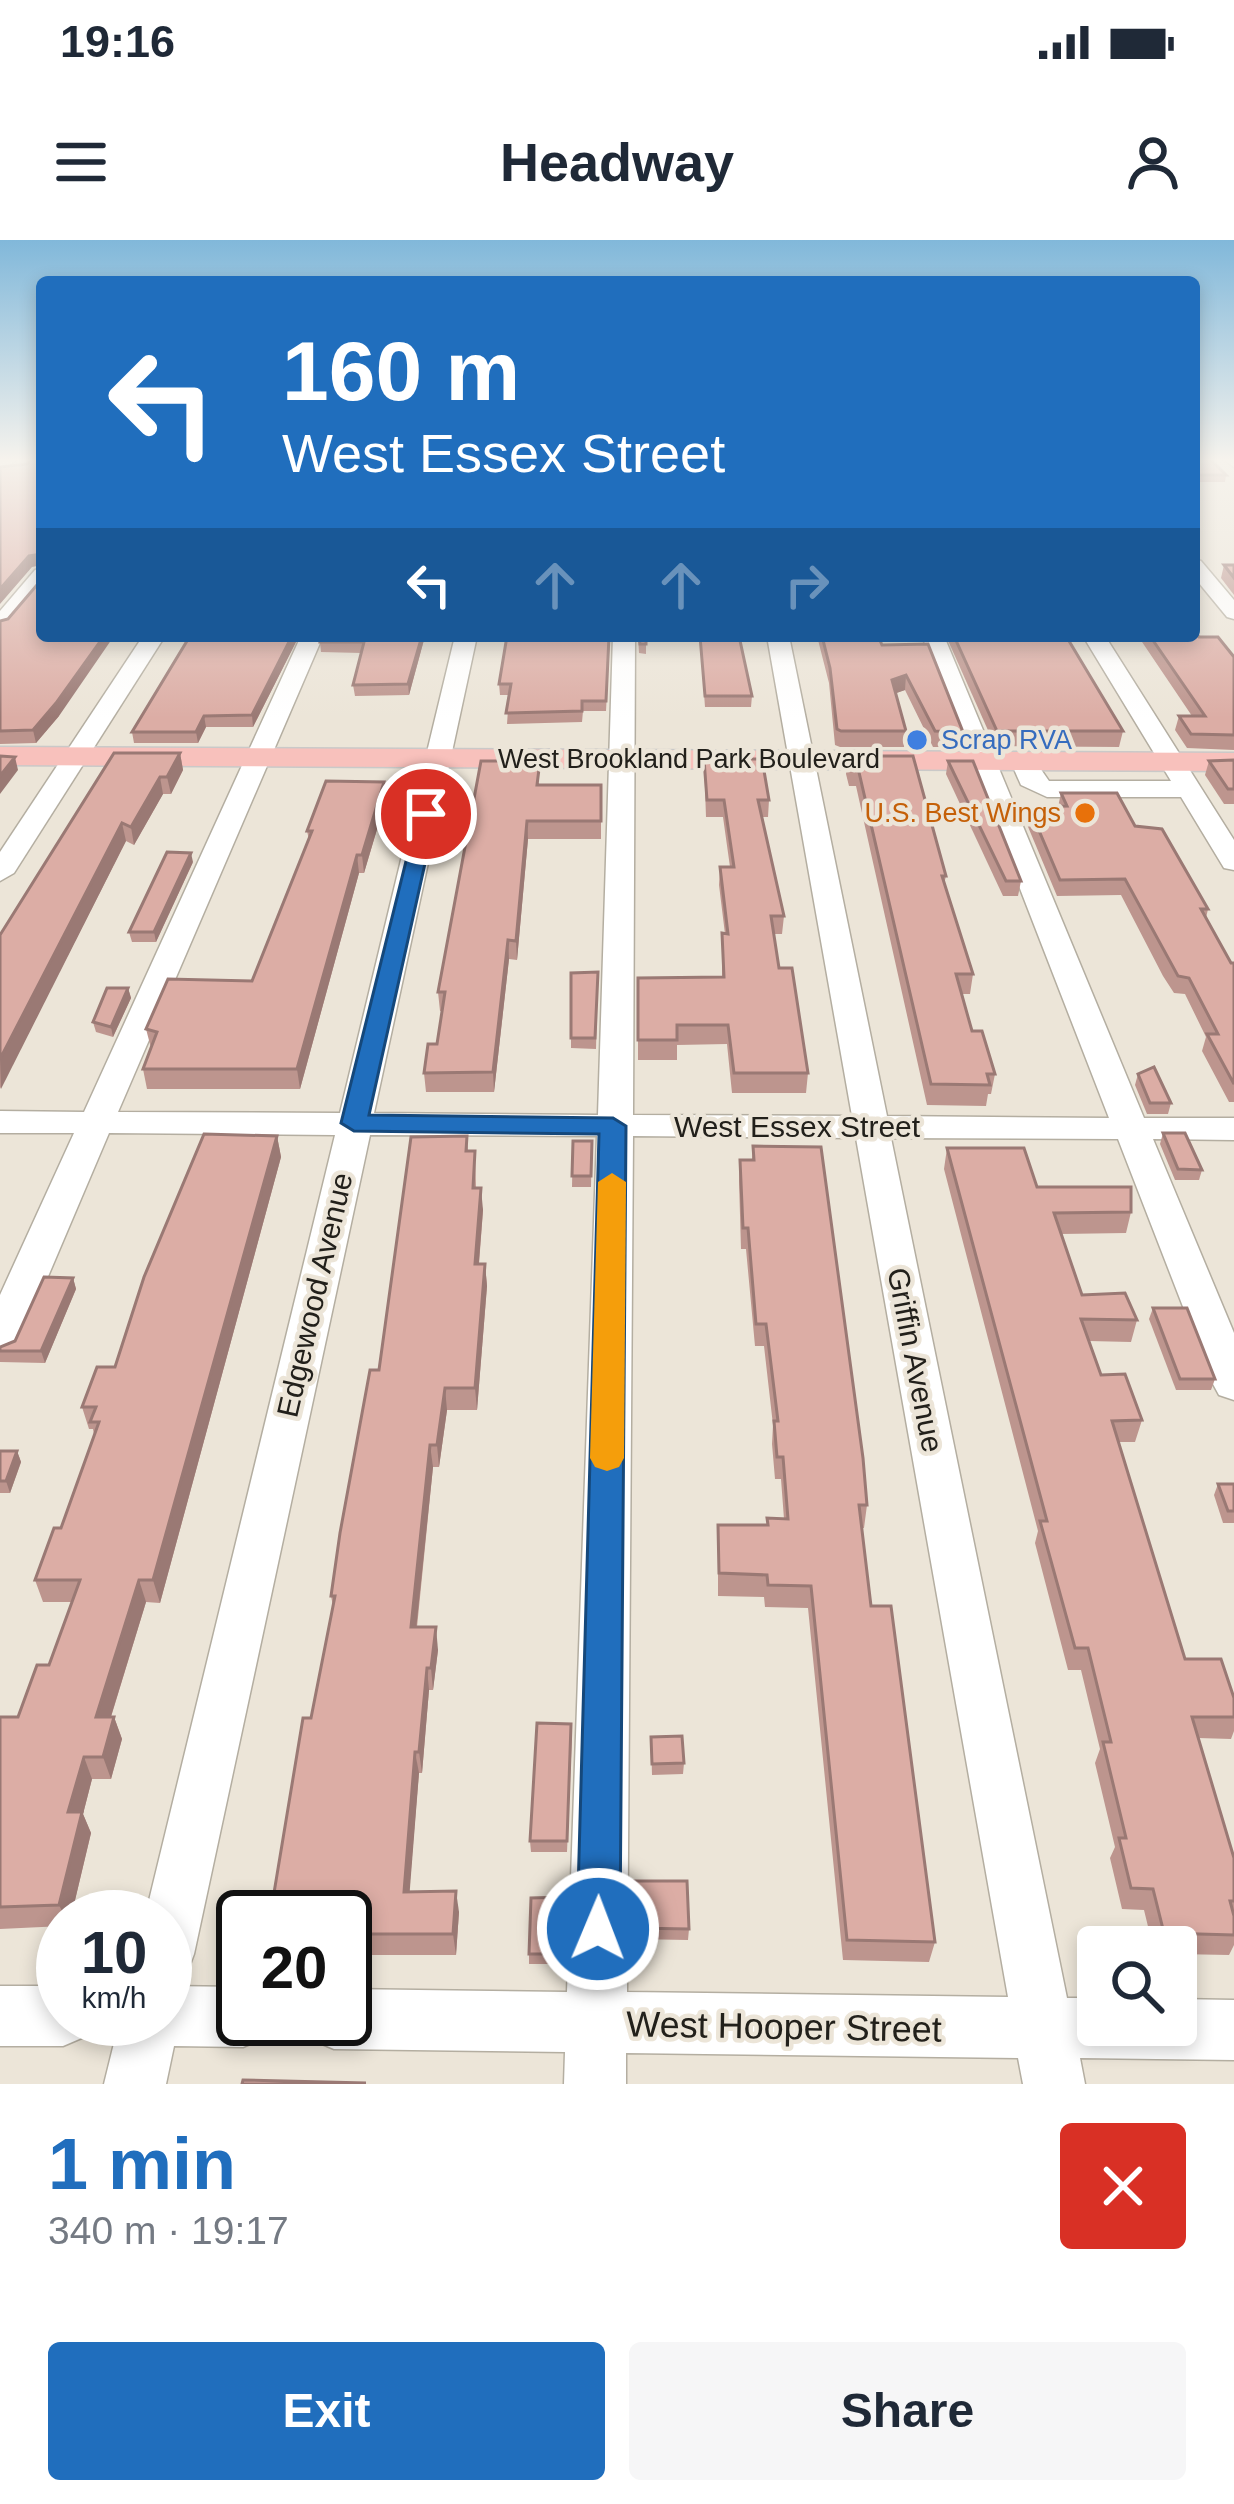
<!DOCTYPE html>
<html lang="en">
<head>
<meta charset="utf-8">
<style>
  :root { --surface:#fff; --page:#f6f6f7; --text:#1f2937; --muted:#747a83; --accent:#206ebd }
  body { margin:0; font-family:Helvetica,sans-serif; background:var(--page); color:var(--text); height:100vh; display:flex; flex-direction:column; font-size:45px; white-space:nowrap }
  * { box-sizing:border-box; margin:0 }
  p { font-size:39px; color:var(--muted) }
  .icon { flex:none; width:66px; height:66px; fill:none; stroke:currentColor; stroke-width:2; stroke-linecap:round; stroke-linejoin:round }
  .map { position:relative; height:1844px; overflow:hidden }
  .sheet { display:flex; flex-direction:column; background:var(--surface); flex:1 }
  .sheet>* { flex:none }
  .hud { position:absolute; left:36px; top:36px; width:1164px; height:366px; border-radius:12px; box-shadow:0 6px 18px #0003; background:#206ebd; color:#fff; overflow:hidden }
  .controls { position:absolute; left:1077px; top:1686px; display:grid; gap:24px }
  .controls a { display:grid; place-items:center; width:120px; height:120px; border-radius:12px; background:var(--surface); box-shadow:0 6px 18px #0003; font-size:60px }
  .speed { position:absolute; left:36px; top:1650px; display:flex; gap:24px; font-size:60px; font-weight:700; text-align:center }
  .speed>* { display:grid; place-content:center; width:156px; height:156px; border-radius:50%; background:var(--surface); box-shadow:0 6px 18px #0003; line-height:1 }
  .speed small { font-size:30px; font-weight:400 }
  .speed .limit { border:6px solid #111; border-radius:18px; background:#fff; color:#111 }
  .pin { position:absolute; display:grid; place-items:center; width:102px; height:102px; color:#fff; margin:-51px; border:6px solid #fff; border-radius:50%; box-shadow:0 3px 12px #0007 }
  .me { position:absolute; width:132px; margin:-66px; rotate:1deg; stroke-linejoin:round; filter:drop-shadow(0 0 9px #0008) }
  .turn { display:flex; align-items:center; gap:42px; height:252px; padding:0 48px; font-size:54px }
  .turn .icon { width:156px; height:156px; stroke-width:2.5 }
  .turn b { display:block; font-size:84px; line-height:102px }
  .lanes { display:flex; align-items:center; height:114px; padding:0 48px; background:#0003; justify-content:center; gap:60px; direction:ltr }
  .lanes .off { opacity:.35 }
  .round { display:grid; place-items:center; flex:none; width:126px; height:126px; border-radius:12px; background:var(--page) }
  .head { display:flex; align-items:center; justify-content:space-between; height:204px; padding:0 48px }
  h1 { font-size:72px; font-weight:700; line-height:90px; color:var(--accent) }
  .action { display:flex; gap:24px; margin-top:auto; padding:24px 48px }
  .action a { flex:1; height:138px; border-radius:12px; background:var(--accent); color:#fff; font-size:48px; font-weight:700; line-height:138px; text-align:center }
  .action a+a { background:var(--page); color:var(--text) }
  .status { display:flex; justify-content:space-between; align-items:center; height:84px; padding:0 60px; background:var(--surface); direction:ltr }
  .status svg { height:33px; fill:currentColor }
  header { display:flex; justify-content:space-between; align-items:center; height:156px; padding:0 48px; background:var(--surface); font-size:54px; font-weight:700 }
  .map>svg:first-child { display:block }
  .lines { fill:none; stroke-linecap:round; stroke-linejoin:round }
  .minor-casing { stroke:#b4aea1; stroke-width:3 }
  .major-casing { stroke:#cac9c8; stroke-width:3 }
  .minor { fill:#fff; fill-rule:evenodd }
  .major { fill:#f8c1bc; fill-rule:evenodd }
  .wall { fill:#bd958e }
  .shaded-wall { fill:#9a7974 }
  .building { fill:#dcada5; stroke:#9a7974; stroke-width:3 }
  .route { fill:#206ebd; stroke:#15487b; stroke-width:3 }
  .slow { fill:#f59e0b }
  .shop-dot { fill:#3f7fe0; stroke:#ece5d8; stroke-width:4.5 }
  .food-dot { fill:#e8710a; stroke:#ece5d8; stroke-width:4.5 }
  .labels { text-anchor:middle; stroke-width:9; stroke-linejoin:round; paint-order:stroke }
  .far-shop-label { font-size:27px; fill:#366cbe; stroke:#ece5d8; text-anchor:start }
  .far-street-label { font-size:27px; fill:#22201b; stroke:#ece5d8 }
  .far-food-label { font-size:27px; fill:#c56008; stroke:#ece5d8; text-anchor:end }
  .street-label { font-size:30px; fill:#22201b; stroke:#ece5d8 }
  .near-street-label { font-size:36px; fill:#22201b; stroke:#ece5d8 }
</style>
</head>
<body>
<div class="status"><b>19:16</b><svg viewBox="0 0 49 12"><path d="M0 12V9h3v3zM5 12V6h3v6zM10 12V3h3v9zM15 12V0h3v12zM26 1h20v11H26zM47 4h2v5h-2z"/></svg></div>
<header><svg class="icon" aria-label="menu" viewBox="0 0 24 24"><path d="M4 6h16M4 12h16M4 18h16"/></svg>Headway<svg class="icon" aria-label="person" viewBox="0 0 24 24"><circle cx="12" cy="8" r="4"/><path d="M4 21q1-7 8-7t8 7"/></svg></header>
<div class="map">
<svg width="1234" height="1844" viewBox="0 0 1234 1844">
  <rect width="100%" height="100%" fill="#ece5d8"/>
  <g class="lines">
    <defs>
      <g id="minor">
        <polygon points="0,219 17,219 0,233"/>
        <polygon points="1223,219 1234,219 1234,227"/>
        <polygon points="1194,319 1201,321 1234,360 1234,379 1227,377 1194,337"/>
        <polygon points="42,328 42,346 7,388 0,390 0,371 35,330"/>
        <polygon points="143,396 165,396 14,633 0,641 0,612"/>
        <path d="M301 396H323L118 872 340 873 455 396H477L374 873 598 875 613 396H635L633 875 852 876 767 396H789L887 876 1109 878 922 396H944L1144 878H1234V900L1153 899 1234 1093V1160L1219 1155 1213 1144 1118 899 891 898 1067 1758H1098V1785H1176V1759L1234 1760V1820L1080 1818 1085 1844H1023L1018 1818 626 1813V1844H564L565 1812 334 1809 313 1800 304 1779H345V1749L567 1752 597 896 370 895 194 1714 186 1735 165 1743V1677H145L335 895 109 893 21 1100 15 1110 0 1115V1055L74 893H0V871L84 872ZM633 896 856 898 1008 1757 627 1752Z"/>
        <polygon points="1083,396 1105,396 1234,600 1234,630 1224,628 1181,557 1047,557 1021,545 1010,520 1022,513 1031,515 1049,541 1171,541"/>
        <polygon points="0,1746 63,1746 63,1779 92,1779 84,1797 63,1806 0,1806"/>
        <polygon points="165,1746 243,1747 243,1779 272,1779 264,1798 243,1807 174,1806 166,1844 104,1844 120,1779 165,1779"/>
      </g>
      <polygon id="major" points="0,507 1234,513 1234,531 0,525"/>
    </defs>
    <use href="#minor" class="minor-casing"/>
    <use href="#major" class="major-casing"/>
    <use href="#minor" class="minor"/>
    <use href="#major" class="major"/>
  </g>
  <g class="wall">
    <polygon points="1194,219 1226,235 1225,242 1194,242"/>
    <polygon points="1224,325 1234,325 1234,355 1221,338"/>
    <polygon points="0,381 59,476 36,503 0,504"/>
    <polygon points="299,396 253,487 206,487 198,503 134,503 132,492"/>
    <polygon points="425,396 409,455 355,456 353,445 361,413 321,412 320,402"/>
    <polygon points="610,396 606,471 583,471 582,482 507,484 509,455 500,455 499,444"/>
    <polygon points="638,396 739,396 752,456 751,467 705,467 700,399 646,399 646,414 639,413"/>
    <polygon points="817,396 878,396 882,405 963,492 960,507 933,507 905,450 896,453 906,491 904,507 840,507 835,505 829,443"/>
    <polygon points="946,396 1066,396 1123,491 1119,507 995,506"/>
    <polygon points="1138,396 1199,397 1234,417 1234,510 1187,508 1175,490 1179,476 1192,476"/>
    <polygon points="180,513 183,530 171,554 163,554 134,605 126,601 0,849 0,695"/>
    <polygon points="848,516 946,636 944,644 973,734 970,754 962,754 972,791 995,834 991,854 988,854 986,866 927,865 856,546 849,546 846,534"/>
    <polygon points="704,519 769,560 768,577 762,577 784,676 782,694 774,694 779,728 808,833 806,853 732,853 727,804 677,805 677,820 638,820 638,738 722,738 722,693 725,694 719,645 720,627 730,627 723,577 706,577"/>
    <polygon points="1234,520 1234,564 1224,564 1205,535 1209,521"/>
    <polygon points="948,521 1021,641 1018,656 1003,656 946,534"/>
    <polygon points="526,526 540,545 601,545 601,599 528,599 517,720 509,719 494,852 426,852 424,833 437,804 442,771 440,771 438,752"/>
    <polygon points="1061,553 1135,586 1208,669 1206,678 1231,723 1234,723 1234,862 1229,862 1202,811 1206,797 1185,754 1174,753 1163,736 1121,655 1057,656 1026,582 1029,567 1058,567"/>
    <polygon points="386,559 364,633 359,633 300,849 147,849 143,829 151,808 146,789 252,741 309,600 307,591"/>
    <polygon points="193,622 156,702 132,702 129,692"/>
    <polygon points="598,732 596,809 571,808 571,733"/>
    <polygon points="128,748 131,758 113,797 96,792 93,782"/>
    <polygon points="1138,834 1171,863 1168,874 1147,874 1135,845"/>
    <polygon points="1163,893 1202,930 1199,940 1175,940 1160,904"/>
    <polygon points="277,896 281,917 160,1363 146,1362 111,1477 114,1477 122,1499 111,1539 92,1539 83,1574 91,1593 71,1677 63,1677 63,1686 0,1689 0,1477 18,1477 49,1425 72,1362 43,1362 35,1340 61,1288 94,1195 93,1189 89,1189 82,1167 115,1127"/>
    <polygon points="467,896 468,911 475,911 476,948 483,970 479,1024 485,1024 487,1046 477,1170 447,1170 439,1227 433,1227 417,1387 438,1410 433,1450 429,1450 422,1533 419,1533 409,1652 459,1672 456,1715 345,1715 345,1677 311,1478 333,1366 331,1356"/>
    <polygon points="573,901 592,901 591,947 572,947"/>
    <polygon points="753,906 867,1265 864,1288 862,1288 871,1366 935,1702 929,1722 843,1720 808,1368 765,1367 764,1357 718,1356 718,1285 767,1285 767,1278 784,1279 781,1239 775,1239 772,1204 773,1185 764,1106 755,1106 746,1009 741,1009 739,941 740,920 752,920"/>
    <polygon points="947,908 1037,947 1131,972 1126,993 1061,994 1082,1055 1137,1080 1131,1102 1089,1101 1101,1135 1142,1180 1135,1202 1118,1202 1185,1419 1234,1458 1234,1491 1231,1499 1198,1498 1234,1618 1234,1705 1229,1715 1176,1714 1176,1707 1153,1707 1144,1670 1122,1669 1110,1618 1115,1607 1095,1523 1100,1509 1081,1430 1068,1430 1035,1303 1038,1291 944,929"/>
    <polygon points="73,1038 76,1049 45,1123 0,1122 0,1107 15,1101"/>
    <polygon points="1153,1068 1215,1139 1211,1150 1176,1150 1149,1079"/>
    <polygon points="0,1211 17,1211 21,1222 10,1253 0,1253"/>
    <polygon points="1218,1244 1234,1244 1234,1283 1223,1283 1214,1255"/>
    <polygon points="572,1495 567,1612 531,1612 530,1601"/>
    <polygon points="651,1497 684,1523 683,1534 652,1535"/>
    <polygon points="632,1641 689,1689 688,1700 632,1699"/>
    <polygon points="565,1668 563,1724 529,1724 529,1714"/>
  </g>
  <g class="shaded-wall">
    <polygon points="42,314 42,325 32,327 0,364 0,349 29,316"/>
    <polygon points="104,396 114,396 59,476 36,503 33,490"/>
    <polygon points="292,396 299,396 253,487 252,475"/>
    <polygon points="422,396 425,396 409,455 408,444"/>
    <polygon points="906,435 905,450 891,455 892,440"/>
    <polygon points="204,476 206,487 198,503 196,492"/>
    <polygon points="180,513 183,530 171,554 167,537"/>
    <polygon points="15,517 18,530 0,554 0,536"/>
    <polygon points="160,537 163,554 134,605 131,587"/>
    <polygon points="384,542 386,559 364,633 362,615"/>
    <polygon points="527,581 528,599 517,720 516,701"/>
    <polygon points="122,583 126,601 1,849 0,819"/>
    <polygon points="191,613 193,622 156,702 154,692"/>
    <polygon points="357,615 359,633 300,849 297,829"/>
    <polygon points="508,700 509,719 494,852 493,832"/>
    <polygon points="128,748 131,758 113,797 111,787"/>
    <polygon points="277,896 281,917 160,1363 153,1340"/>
    <polygon points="481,948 483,970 477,1046 475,1024"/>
    <polygon points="485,1024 487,1046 477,1170 475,1148"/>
    <polygon points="73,1038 76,1049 45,1123 41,1111"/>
    <polygon points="445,1148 447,1170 439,1227 437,1205"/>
    <polygon points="430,1205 433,1227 414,1409 411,1387"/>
    <polygon points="17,1211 21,1222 10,1253 6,1241"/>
    <polygon points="139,1340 146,1362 104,1499 96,1477"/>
    <polygon points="436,1387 438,1410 433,1450 431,1428"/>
    <polygon points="427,1428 429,1450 422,1533 419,1512"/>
    <polygon points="114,1477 122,1499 111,1539 103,1517"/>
    <polygon points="415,1512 419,1533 408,1673 404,1652"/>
    <polygon points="84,1517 92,1539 83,1574 91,1593 71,1677 65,1677 59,1665 68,1572"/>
    <polygon points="456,1651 459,1672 456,1715 453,1694"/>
  </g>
  <g class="building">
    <polygon points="33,219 42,219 42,314 29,316 0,349 0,227 27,224"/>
    <polygon points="1194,219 1210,219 1226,235 1194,235"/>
    <polygon points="1224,325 1234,325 1234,338"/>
    <polygon points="42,339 42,396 104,396 56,463 33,490 0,491 0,381 8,379"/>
    <polygon points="1194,391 1199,397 1218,397 1234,417 1234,495 1191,494 1179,476 1205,476 1150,396 1194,396"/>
    <polygon points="190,396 292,396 252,475 204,476 196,492 132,492"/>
    <polygon points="321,396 422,396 408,444 353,445 364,402 320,402"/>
    <polygon points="507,396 609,396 606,461 582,461 582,471 506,473 511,444 499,444"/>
    <polygon points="639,396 646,396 646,404 640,404"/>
    <polygon points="700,396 739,396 752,456 705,456"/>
    <polygon points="822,396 878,396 882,405 928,404 963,492 935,491 906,435 892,440 906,491 841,491 837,489 830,428"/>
    <polygon points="954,396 1066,396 1123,491 997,491"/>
    <polygon points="114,513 180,513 167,537 160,537 131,587 122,583 0,819 0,695"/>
    <polygon points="0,516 15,517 0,536"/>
    <polygon points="848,516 913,516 946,636 942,636 973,734 956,734 972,791 982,791 995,834 987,834 990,845 931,844 858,528 850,528"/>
    <polygon points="704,519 762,519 769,560 758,560 784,676 771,676 779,728 792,728 808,833 734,833 728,785 677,785 677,800 638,800 638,738 724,737 722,693 728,694 720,627 734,627 724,560 707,560"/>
    <polygon points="1234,520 1234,549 1228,549 1209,521"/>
    <polygon points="481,521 526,521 525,526 539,529 537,545 601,545 601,581 527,581 516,701 508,700 493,832 424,833 428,804 437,804 445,752 438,752"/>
    <polygon points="948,521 973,521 1021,641 1006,641"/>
    <polygon points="326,541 384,542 362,615 357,615 297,829 143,829 157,792 146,789 168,739 252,741 312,591 307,591"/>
    <polygon points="1061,553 1117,553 1135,586 1162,589 1208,669 1201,669 1231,723 1234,723 1234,844 1207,794 1218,794 1189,738 1178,736 1125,639 1060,640 1029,567 1067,566"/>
    <polygon points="167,612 191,613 154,692 129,692"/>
    <polygon points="598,732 595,798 571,798 571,733"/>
    <polygon points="107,748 128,748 111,787 93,782"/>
    <polygon points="1154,827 1171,863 1150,863 1138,834"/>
    <polygon points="1163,893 1185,893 1202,930 1178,929"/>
    <polygon points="204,894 277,896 153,1340 139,1340 96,1477 114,1477 103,1517 84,1517 68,1572 82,1572 59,1665 0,1667 0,1477 18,1477 37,1425 49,1425 80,1340 35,1340 54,1288 61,1288 99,1182 90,1182 96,1167 82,1167 97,1127 115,1127 144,1037"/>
    <polygon points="467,896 466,911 475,911 473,948 481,948 475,1024 485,1024 475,1148 445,1148 437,1205 430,1205 411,1387 436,1387 431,1428 427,1428 419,1512 415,1512 404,1652 456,1651 453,1694 345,1694 345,1677 270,1677 303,1478 311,1478 335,1356 331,1356 340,1293 370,1130 379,1130 411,897"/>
    <polygon points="573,901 592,901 591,936 572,936"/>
    <polygon points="753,906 821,907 863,1218 867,1265 859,1265 871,1366 891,1366 935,1702 847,1700 811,1346 768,1345 767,1335 719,1333 718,1285 768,1285 767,1278 788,1279 783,1217 777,1217 774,1181 778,1181 766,1084 756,1084 748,988 743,988 740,920 754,920"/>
    <polygon points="947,908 1024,908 1037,947 1131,947 1131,972 1054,973 1082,1055 1125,1053 1137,1080 1081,1079 1101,1135 1125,1134 1142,1180 1112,1181 1185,1419 1221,1419 1234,1458 1234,1477 1192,1477 1234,1618 1234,1661 1230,1661 1234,1676 1234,1695 1164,1693 1153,1649 1131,1648 1119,1598 1126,1598 1103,1502 1111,1502 1088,1408 1075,1408 1040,1281 1047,1281"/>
    <polygon points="44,1037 73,1038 41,1111 0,1111 0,1107 15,1101"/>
    <polygon points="1153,1068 1187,1068 1215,1139 1180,1139"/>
    <polygon points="0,1211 17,1211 6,1241 0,1241"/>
    <polygon points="1218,1244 1234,1244 1234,1271 1228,1271"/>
    <polygon points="537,1483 571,1484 567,1601 530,1601"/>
    <polygon points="682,1496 684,1523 652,1524 651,1497"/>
    <polygon points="632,1641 687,1641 689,1689 632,1688"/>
    <polygon points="565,1657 563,1714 529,1714 531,1658"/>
    <polygon points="243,1840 366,1843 242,1844"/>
  </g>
  <linearGradient id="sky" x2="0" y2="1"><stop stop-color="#81b8da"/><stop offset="0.46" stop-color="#f6f3ed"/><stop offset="1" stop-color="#f6f3ed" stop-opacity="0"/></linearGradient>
  <rect width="1234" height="478" fill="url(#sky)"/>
  <polygon class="route" points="419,569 436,574 369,875 613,878 626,886 620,1689 614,1705 598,1711 583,1705 577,1689 599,894 354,891 341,883"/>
  <polygon class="slow" points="612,933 626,942 624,1218 619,1227 607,1231 595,1227 590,1218 598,942"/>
  <circle class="shop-dot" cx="917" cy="500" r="12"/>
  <circle class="food-dot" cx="1085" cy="573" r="12"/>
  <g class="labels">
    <g class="far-shop-label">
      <text x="941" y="509">Scrap RVA</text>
    </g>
    <g class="far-street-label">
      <text x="689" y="528">West Brookland Park Boulevard</text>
    </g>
    <g class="far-food-label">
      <text x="1061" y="582">U.S. Best Wings</text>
    </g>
    <g class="street-label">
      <text x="797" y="897">West Essex Street</text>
      <text transform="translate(315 1055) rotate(-77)" y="10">Edgewood Avenue</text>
      <text transform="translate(915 1120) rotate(79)" y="10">Griffin Avenue</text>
    </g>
    <g class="near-street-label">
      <text transform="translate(784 1786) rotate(1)" y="13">West Hooper Street</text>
    </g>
  </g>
</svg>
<div class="controls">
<a><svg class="icon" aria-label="search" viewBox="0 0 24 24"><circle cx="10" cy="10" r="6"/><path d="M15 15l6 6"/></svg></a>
</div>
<div class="speed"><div>10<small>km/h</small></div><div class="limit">20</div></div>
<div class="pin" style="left:426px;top:574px;background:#d93025"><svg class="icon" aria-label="arrive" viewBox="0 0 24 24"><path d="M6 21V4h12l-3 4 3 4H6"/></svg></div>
<svg class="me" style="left:598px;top:1689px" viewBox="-20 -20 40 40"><circle r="17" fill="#206ebd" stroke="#fff" stroke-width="3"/><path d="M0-11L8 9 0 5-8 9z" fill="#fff"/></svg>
<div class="hud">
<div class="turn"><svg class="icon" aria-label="left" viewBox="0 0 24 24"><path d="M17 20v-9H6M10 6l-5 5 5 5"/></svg><div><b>160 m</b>West Essex Street</div></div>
<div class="lanes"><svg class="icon" aria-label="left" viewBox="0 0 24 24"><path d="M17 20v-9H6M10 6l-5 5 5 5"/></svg><svg class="icon off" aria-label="ahead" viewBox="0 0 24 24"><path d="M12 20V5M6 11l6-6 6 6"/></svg><svg class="icon off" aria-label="ahead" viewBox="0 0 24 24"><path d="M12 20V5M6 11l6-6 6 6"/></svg><svg class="icon off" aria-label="right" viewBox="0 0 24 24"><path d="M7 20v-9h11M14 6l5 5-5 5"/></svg></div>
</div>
</div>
<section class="sheet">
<div class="head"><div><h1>1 min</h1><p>340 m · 19:17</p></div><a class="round" style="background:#d93025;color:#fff"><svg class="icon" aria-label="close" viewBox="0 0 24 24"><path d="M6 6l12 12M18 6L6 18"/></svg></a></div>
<div class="action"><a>Exit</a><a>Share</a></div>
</section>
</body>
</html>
